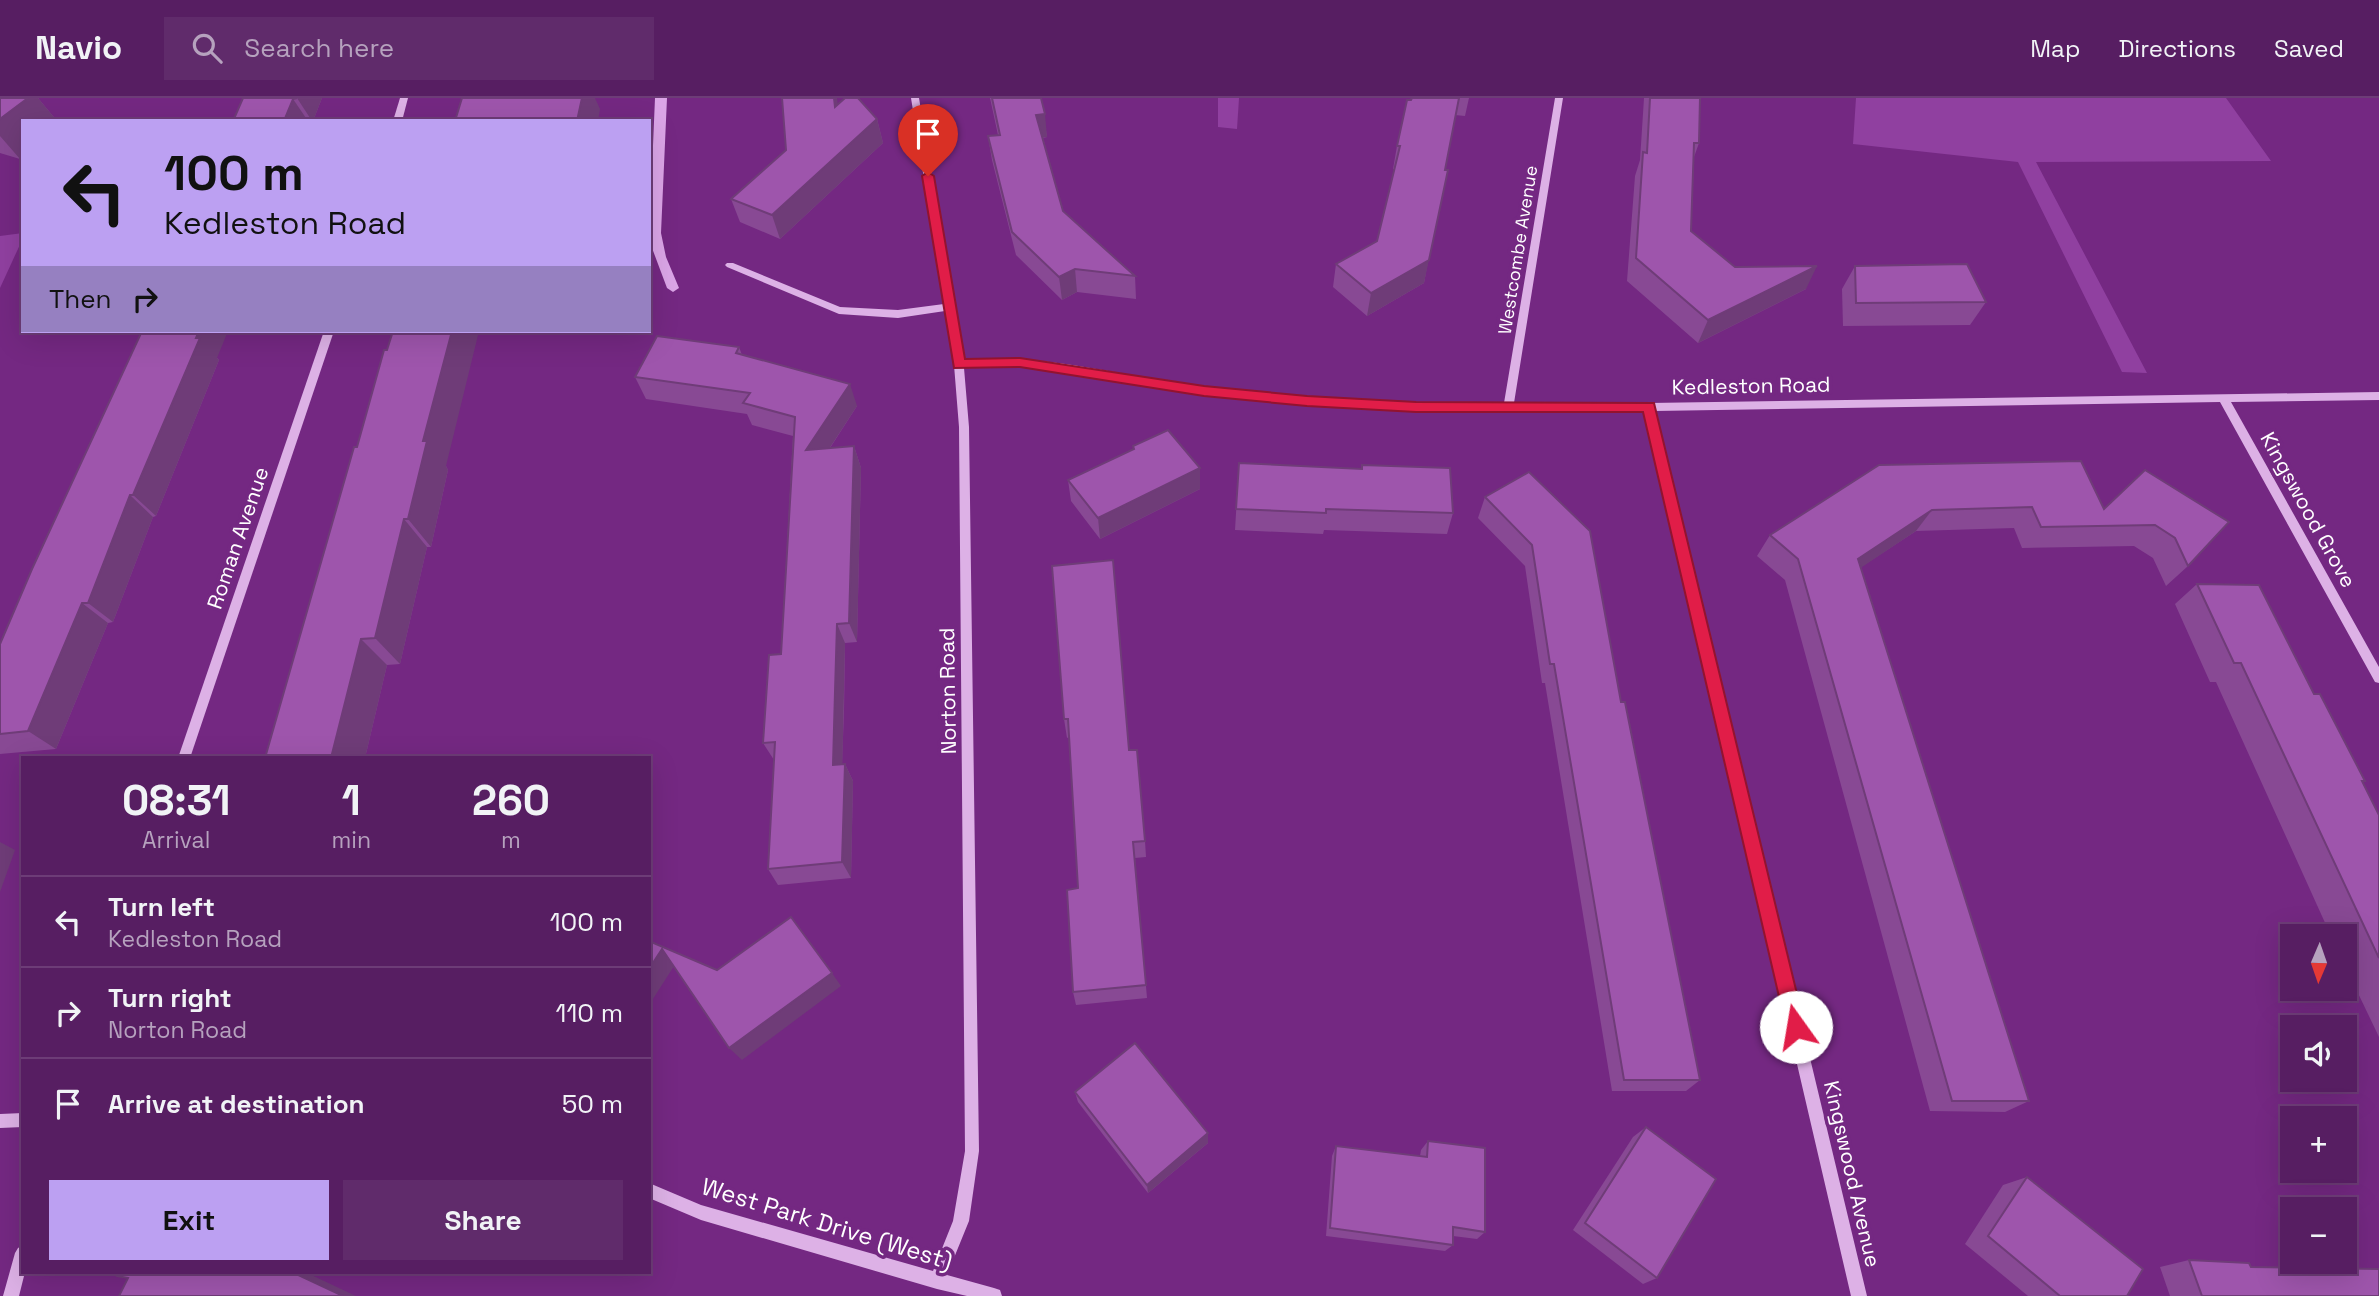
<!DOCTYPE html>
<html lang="en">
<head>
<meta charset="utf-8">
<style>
  :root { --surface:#571e62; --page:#602b6b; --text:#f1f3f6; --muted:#b6a2be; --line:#6d3c77; --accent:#bca0f2 }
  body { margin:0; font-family:"Space Grotesk",sans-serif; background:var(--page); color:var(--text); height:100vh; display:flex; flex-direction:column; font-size:26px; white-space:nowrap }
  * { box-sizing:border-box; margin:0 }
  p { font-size:23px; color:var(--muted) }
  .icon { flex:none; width:38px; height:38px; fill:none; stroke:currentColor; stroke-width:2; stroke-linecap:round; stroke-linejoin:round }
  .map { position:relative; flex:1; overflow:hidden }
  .drawer { position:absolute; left:21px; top:658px; width:630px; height:518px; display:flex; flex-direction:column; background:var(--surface); border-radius:0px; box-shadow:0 7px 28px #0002,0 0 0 2px var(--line) }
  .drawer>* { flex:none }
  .banner { position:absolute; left:21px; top:21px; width:630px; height:214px; border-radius:0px; box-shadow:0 7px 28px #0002,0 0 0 2px var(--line); background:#bca0f2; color:#111; overflow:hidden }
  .needle { width:46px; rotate:182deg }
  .tools { position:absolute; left:2280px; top:826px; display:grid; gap:14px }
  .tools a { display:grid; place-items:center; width:77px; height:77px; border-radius:0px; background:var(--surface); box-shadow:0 7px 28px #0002,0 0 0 2px var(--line); font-size:35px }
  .pin { position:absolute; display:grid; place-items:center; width:60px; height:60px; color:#fff; margin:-72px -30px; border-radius:50% 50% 50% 0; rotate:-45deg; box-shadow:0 0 7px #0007 }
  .pin .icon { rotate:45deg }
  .me { position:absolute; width:77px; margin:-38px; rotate:347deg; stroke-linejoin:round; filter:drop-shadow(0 0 5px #0008) }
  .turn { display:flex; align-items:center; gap:24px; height:147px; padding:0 28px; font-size:32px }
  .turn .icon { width:91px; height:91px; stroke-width:2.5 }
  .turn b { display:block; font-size:49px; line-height:60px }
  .then { display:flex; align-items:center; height:66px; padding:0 28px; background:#0003; gap:14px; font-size:26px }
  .eta { display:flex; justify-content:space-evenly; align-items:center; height:119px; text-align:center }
  .eta b { font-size:42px; font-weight:700; line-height:49px }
  .cta { display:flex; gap:14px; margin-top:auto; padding:14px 28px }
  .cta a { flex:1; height:80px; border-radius:0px; background:var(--accent); color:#111; font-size:28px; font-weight:700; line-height:80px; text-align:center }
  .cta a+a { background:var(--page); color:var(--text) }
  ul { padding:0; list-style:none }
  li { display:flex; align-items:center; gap:21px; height:91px; padding:0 28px; border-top:2px solid var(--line) }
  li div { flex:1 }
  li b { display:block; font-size:26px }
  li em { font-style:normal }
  header { display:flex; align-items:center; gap:42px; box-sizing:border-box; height:98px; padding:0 35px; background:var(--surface); border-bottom:2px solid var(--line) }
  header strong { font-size:33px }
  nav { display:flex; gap:38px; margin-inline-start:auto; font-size:24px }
  .search { width:490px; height:63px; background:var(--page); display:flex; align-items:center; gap:18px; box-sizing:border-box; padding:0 24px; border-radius:0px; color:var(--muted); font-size:26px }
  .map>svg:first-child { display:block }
  .green { fill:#9040a0 }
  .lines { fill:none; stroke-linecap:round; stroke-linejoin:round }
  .stream { fill:#dba5e7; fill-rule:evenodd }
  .minor { fill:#ddb1e6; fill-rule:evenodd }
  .wall { fill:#884994 }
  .shaded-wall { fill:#6f3c78 }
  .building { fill:#9e55ac; stroke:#6f3c78; stroke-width:2 }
  .route { fill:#e11d48; stroke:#92132f; stroke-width:2 }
  .labels { text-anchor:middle; stroke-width:7; stroke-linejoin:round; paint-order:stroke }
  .far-street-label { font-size:18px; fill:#fff; stroke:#742882 }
  .street-label { font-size:21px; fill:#fff; stroke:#742882 }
  .near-street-label { font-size:24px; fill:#fff; stroke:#742882 }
</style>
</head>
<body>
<header>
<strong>Navio</strong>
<div class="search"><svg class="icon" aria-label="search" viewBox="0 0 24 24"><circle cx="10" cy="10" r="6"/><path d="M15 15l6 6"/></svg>Search here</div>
<nav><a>Map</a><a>Directions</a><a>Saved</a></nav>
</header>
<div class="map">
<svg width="2379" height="1198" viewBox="0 0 2379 1198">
  <rect width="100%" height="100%" fill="#742882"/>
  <g class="green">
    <polygon points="1218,0 1239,0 1237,31 1218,29"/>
    <polygon points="1856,0 2226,0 2271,63 2036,64 2147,275 2122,274 2018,64 1853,46"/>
    <polygon points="23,135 23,140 0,190 0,138"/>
  </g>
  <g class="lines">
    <polygon class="stream" points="655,0 667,0 661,135 666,159 679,190 673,194 667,190 649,142"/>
    <g class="minor">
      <polygon points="400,0 408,0 402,23 393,23"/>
      <path d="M911 0H919L963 263C1043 253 1126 280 1206 289 1305 301 1404 305 1504 305L1555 0H1563L1514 305H1649L2379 294V302L2231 304 2379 569V585L2375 584 2220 304 1655 313 1867 1198H1851L1645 313H1416L1306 307 1204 297 1020 268 964 270 969 329 979 1053 969 1123 947 1177 994 1190 1000 1192 1002 1198H967L937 1191 701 1122 649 1100V1085L701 1107 933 1173 953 1123 965 1053 959 329 954 267 945 213 898 220 839 216 727 169 725 167 727 165H733L840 209 898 212 944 206Z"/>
      <polygon points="324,233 334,233 190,660 178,660"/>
      <polygon points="23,1015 23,1029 0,1030 0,1016"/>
      <polygon points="23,1147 23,1174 25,1174 19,1198 3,1198 15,1155 18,1150"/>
    </g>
  </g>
  <g class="wall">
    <polygon points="0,0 38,0 57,23 23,23 23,59 20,61 0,55"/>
    <polygon points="243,0 322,0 313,23 233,23"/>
    <polygon points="990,0 1041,0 1047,39 1043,40 1063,113 1135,178 1136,201 1077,194 1062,202 1016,157 992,62 988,38 998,37"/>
    <polygon points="1411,0 1469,0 1465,18 1455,17 1424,185 1367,218 1333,189 1336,166 1377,143 1394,71 1393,71 1397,48"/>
    <polygon points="1644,0 1700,0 1699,45 1694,59 1691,133 1735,169 1806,191 1698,245 1627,183 1635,78 1640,62"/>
    <polygon points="838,6 877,21 883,45 780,141 740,124 731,101"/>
    <polygon points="1855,168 1986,204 1970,227 1843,228 1842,191"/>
    <polygon points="739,249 742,257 857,308 830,350 854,348 861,370 857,544 845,545 844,613 842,666 845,666 853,683 851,780 778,787 768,771 774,662 763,645 781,556 793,338 752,327 747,316 646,301 635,279"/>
    <polygon points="387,252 448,372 431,449 427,449 400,566 387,567 365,660 357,349"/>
    <polygon points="217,260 219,262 156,418 153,419 113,524 108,525 56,651 0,656 0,546"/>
    <polygon points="1133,348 1200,391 1100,441 1071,403 1068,382 1133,351"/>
    <polygon points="1239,365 1361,371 1362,367 1453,415 1447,436 1324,432 1323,436 1235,432"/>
    <polygon points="1879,367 2104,411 2145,372 2188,468 2166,488 2153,460 2134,448 2022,450 2014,430 1916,433 1861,469 2029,1003 2005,1014 1930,1013 1785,482 1757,458 1770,437"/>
    <polygon points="1529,374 1621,604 1700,982 1686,993 1612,993 1545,585 1542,585 1525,468 1478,420 1485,399"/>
    <polygon points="1052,468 1129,652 1145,743 1146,759 1135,760 1147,900 1076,907 1073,894 1078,790 1069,639 1067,640 1064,621"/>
    <polygon points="2197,486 2314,596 2365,683 2362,685 2379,717 2379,939 2345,868 2345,838 2331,838 2216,584 2210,584 2175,506"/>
    <polygon points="1075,994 1208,1045 1148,1095 1078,1004"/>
    <polygon points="1646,1029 1657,1180 1643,1186 1573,1132 1633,1039"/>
    <polygon points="1428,1043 1485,1134 1477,1141 1453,1138 1453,1147 1445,1153 1326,1138 1332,1058 1336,1048 1420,1058 1421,1052"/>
    <polygon points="2027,1079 2127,1198 2028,1198 1965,1146 2003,1087"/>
    <polygon points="2189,1162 2251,1169 2379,1198 2170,1198 2160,1169"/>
  </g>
  <g class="shaded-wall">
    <polygon points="28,0 38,0 57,23 23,23 23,59 20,61 0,38 0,21"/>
    <polygon points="297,0 322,0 313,23 312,23"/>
    <polygon points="579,0 595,0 600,11 598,23 577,23"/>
    <polygon points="834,0 837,0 841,33 835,9"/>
    <polygon points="293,1 308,23 284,23"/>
    <polygon points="1045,16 1047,39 1039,40 1036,17"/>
    <polygon points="877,21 883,45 780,141 772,117"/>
    <polygon points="1448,72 1424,185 1367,218 1371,195"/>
    <polygon points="1817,168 1806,191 1698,245 1708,222"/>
    <polygon points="1075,171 1077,194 1062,202 1059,179"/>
    <polygon points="199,233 228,233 217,260 219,262 156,418 133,397"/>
    <polygon points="452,233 479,233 446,368 448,372 431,449 408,421 423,343"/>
    <polygon points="850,286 857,308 814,374 806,352"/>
    <polygon points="854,348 861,370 857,544 849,525"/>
    <polygon points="1200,370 1200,391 1100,441 1098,420"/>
    <polygon points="130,397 153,419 113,524 88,505"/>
    <polygon points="1932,412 1916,433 1844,481 1858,461"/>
    <polygon points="404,421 427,449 400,566 375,540"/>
    <polygon points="82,505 108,525 56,651 28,633"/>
    <polygon points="837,526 845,545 842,684 833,667"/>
    <polygon points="361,541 387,567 365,660 331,660"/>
    <polygon points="845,666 853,683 851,780 842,764"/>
    <polygon points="0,744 15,752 0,794"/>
    <polygon points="662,851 676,865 649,907 649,871"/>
    <polygon points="832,875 841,888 742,962 729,950"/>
    <polygon points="1208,1035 1208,1045 1148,1095 1147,1087"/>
    <polygon points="292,1174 305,1174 356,1198 343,1198"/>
  </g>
  <g class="building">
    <polygon points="0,0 28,0 0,21"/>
    <polygon points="243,0 297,0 293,1 284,23 233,23"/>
    <polygon points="462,0 582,0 577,23 455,23"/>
    <polygon points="782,0 834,0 835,9 845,0 858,0 877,21 772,117 731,101 786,52"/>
    <polygon points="992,0 1041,0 1045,16 1036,17 1063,113 1135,178 1075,171 1059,179 1012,134 988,38 1000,37"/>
    <polygon points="1412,0 1459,0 1445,72 1448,72 1429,162 1371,195 1336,166 1377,143 1400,48 1397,48 1407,2 1411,2"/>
    <polygon points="1650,0 1700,0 1699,45 1694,45 1691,133 1735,169 1817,168 1708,222 1636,160 1643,54 1647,55"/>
    <polygon points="1967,166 1986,204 1856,205 1855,168"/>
    <polygon points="142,233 199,233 196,240 200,240 133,397 130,397 88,505 82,505 28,633 0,636 0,546 32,471"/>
    <polygon points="393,233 452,233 423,343 427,343 408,421 404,421 375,540 361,541 331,660 265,660 354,349 357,349 384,252 387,252"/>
    <polygon points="657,238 739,249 736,255 850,286 806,352 854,348 849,525 837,526 835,594 833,667 845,666 842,764 768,771 775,644 763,645 769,557 781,556 795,319 743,305 750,295 635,279"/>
    <polygon points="1168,332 1200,370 1098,420 1068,382 1134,351 1133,348"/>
    <polygon points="2081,363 2104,411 2145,372 2229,424 2188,468 2175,440 2155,427 2041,429 2032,409 1932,412 1858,461 2029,1003 1952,1003 1798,461 1770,437 1879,367"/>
    <polygon points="1239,365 1362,371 1362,367 1450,370 1453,415 1326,411 1326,415 1236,411"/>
    <polygon points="1529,374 1590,433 1621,604 1625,604 1700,982 1624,982 1554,566 1550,566 1532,447 1485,399"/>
    <polygon points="1113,462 1129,652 1137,652 1145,743 1133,744 1146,887 1073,894 1067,792 1078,790 1068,621 1064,621 1052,468"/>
    <polygon points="2197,486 2259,487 2314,596 2320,596 2365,683 2362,683 2379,717 2379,860 2241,565 2234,565"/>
    <polygon points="791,819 832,875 729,950 662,851 649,871 649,843 717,872"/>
    <polygon points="1135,945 1208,1035 1147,1087 1075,994"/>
    <polygon points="1646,1029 1716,1081 1657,1180 1585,1125"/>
    <polygon points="1428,1043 1485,1050 1485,1134 1453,1129 1453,1147 1330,1130 1336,1048 1427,1059"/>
    <polygon points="2027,1079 2143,1171 2127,1198 2060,1198 1988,1138"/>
    <polygon points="2189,1162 2249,1165 2251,1169 2379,1171 2379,1198 2202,1198"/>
    <polygon points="118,1174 292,1174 343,1198 119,1198 128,1180 117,1178"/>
  </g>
  <polygon class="route" points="928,74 934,78 965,261 1020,260 1204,288 1307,298 1416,304 1654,305 1805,929 1802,935 1796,938 1789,935 1786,929 1643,314 1416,314 1307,308 1204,298 1020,269 954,270 922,78"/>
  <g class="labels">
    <g class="far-street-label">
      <text transform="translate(1518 152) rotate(-81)" y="6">Westcombe Avenue</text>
    </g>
    <g class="street-label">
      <text transform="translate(1751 288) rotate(-1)" y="7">Kedleston Road</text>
      <text transform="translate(2308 412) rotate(61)" y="7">Kingswood Grove</text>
      <text transform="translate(238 440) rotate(-71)" y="7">Roman Avenue</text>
      <text transform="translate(948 593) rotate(-91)" y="7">Norton Road</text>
      <text transform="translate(1852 1076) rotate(77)" y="7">Kingswood Avenue</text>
    </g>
    <g class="near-street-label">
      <text transform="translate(827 1126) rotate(17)" y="8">West Park Drive (West)</text>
    </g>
  </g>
</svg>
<div class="tools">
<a><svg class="needle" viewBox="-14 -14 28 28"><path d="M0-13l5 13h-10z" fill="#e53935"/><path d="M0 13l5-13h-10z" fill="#b6a2be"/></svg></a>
<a><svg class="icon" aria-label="sound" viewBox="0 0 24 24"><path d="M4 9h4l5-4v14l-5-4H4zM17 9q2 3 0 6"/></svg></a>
<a>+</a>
<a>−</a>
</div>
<div class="pin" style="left:928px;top:78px;background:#d93025"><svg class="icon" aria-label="arrive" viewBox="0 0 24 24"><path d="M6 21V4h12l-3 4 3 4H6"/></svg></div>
<svg class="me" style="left:1796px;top:929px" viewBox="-20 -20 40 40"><circle r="19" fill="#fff"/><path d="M0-13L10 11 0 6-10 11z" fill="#e11d48"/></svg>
<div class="banner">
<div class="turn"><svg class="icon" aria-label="left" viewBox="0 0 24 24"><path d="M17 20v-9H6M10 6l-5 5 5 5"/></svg><div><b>100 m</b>Kedleston Road</div></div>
<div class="then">Then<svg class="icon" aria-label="right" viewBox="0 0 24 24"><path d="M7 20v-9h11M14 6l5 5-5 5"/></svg></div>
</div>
<section class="drawer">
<div class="eta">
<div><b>08:31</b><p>Arrival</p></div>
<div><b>1</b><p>min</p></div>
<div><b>260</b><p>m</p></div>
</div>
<ul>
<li><svg class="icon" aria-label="left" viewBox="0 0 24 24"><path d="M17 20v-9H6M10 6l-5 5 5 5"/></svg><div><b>Turn left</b><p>Kedleston Road</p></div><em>100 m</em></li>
<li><svg class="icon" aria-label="right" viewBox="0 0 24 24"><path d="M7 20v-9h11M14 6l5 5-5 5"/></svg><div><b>Turn right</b><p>Norton Road</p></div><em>110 m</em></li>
<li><svg class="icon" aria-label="arrive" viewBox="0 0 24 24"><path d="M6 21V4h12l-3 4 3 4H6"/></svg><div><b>Arrive at destination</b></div><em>50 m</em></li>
</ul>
<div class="cta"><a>Exit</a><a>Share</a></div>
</section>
</div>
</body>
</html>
